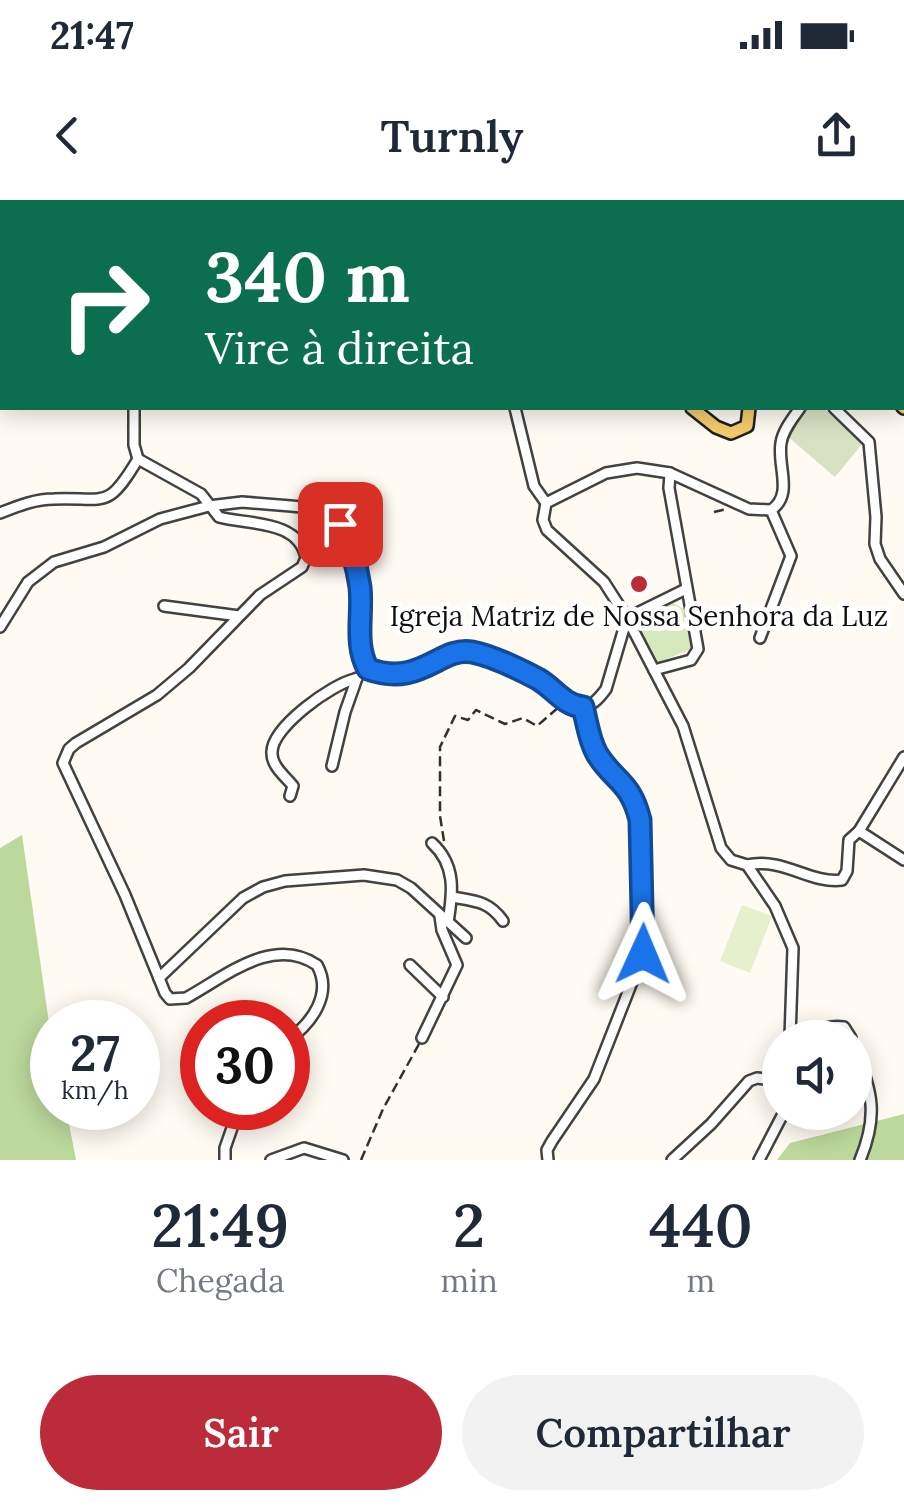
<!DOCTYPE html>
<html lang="pt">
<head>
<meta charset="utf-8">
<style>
  :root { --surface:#fff; --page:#f2f2f3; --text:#1f2937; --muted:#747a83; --accent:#bc2b3a }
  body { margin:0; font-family:Lora,serif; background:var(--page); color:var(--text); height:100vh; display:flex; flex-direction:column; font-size:38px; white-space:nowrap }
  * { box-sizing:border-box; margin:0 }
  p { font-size:32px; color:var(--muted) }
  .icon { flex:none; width:55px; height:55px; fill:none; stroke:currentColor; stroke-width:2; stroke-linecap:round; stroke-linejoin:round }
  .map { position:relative; height:960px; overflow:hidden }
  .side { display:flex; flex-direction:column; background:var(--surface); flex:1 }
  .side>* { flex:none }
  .top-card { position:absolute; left:0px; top:0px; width:905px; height:210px; box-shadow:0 5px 25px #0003; background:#0b6e4f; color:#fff; overflow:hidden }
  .fabs { position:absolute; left:762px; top:820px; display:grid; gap:20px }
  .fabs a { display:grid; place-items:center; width:110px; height:110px; border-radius:50%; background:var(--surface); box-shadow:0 5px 25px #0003; font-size:50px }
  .speed { position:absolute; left:30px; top:800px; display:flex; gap:20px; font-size:50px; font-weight:700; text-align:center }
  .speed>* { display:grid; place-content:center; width:130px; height:130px; border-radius:50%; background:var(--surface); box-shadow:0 5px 25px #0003; line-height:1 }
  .speed small { font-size:25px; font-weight:400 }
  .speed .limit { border:15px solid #d22; background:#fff; color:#111 }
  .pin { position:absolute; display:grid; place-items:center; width:85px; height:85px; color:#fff; margin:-42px; border-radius:20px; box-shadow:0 5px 15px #0006 }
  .me { position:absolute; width:110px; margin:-55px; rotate:1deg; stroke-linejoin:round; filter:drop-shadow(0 0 8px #0008) }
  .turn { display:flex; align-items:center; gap:35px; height:210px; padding:0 40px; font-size:45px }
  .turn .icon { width:130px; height:130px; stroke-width:2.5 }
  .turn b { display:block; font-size:70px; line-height:85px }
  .eta { display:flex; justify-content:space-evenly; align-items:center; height:170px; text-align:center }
  .eta b { font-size:60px; font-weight:600; line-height:70px }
  .action { display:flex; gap:20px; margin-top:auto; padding:20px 40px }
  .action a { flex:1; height:115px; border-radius:60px; background:var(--accent); color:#fff; font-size:40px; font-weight:600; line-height:115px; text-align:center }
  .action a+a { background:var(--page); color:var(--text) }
  .status { display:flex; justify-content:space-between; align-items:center; height:70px; padding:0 50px; background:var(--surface); direction:ltr }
  .status svg { height:28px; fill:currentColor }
  header { display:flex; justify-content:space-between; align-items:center; height:130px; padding:0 40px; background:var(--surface); font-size:45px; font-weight:600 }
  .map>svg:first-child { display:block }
  .green { fill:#d6e9bc }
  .forest { fill:#bbd99b }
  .cemetery { fill:#d9e1c3 }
  .pitch { fill:#e6f0cd }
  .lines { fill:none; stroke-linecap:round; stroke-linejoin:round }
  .stream { stroke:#419bc9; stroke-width:2.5 }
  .minor-casing { stroke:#424242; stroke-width:14 }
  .major-casing { stroke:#202020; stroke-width:16 }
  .path { stroke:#313131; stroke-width:2.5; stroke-dasharray:10 5; stroke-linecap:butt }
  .minor { stroke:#fff; stroke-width:9 }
  .major { stroke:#f4cb6c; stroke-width:11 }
  .route-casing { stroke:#114b97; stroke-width:25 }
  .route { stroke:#1a73e8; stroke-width:18 }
  .poi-dot { fill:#bc2b3a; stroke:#fff; stroke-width:4 }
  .labels { text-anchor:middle; stroke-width:10; stroke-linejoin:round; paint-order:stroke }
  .poi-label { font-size:28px; fill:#0f0f0f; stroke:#fff }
</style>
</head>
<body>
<div class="status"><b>21:47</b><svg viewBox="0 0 49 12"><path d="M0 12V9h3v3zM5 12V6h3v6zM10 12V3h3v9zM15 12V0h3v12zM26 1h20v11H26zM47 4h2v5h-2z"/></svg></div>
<header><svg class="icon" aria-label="back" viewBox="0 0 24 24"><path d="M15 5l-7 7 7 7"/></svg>Turnly<svg class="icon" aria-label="share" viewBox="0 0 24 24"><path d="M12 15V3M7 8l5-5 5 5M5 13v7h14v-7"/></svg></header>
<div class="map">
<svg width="904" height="960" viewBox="0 0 904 960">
  <rect width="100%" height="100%" fill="#fffbf2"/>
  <polygon class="green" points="673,403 684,409 692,449 656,463 635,423"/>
  <g class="forest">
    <polygon points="22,635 52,844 52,908 66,908 76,960 0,960 0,648"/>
    <polygon points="904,914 904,960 777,960 790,943"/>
  </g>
  <polygon class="cemetery" points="805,208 823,208 863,243 835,277 786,235"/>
  <polygon class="pitch" points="742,705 772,716 750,773 720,761"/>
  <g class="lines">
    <g class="stream">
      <polyline points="377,0 378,2"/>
      <polyline points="27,2 27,0"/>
      <polyline points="0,79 2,72"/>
    </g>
    <defs>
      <g id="minor">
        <polyline points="812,0 812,2"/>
        <polyline points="393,2 393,0"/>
        <polyline points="485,2 485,0"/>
        <path d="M134 208V245L138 259 201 294 219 317C247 325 299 319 306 358L302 367 260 395 189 468 157 495 76 543 69 549 63 563 125 695 165 793 170 799 186 798C226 776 273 735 317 765 333 794 312 823 288 840"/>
        <polyline points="515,208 534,286 546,303"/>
        <polyline points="834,208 869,242 876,317 875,344 880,359 904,394"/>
        <path d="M771 310C794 295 777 266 781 243 783 230 793 218 800 208"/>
        <path d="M0 313C18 306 35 299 54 299 106 297 107 311 138 259"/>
        <polyline points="164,406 239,416"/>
        <path d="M0 427 28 382 54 362 104 347 160 319 209 306 242 302 291 306 311 308 327 315 339 324 347 336 360 387 362 459C389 506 443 443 477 454 498 460 525 470 543 482 554 490 566 508 582 507 593 506 600 497 606 489L627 418 686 389"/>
        <polyline points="760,438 791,356 771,310 749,309 670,273 637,268 606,273 546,303 543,320 547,330 604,382 627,418 683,526 721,648 731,660 747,665 775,706 793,748 790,838"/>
        <polyline points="654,470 691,460 698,449 669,288 670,273"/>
        <polyline points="332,566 345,512 357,478"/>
        <path d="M290 596 293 586C286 577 271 566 272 552 272 527 332 484 355 479"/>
        <polyline points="859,631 904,660"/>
        <path d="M432 643C456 665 453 692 448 722"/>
        <path d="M747 665C784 657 809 684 842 680L847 671 849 640 859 631 904 557"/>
        <path d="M452 697C475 701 489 701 503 721"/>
        <polyline points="410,765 443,797"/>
        <polyline points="159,778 243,698 263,687 285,681 364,675 397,680 411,688 466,738"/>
        <polyline points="422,838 457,765 442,730 440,716"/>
        <path d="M805 838C820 830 827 825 844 827L851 838"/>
        <path d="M855 849C873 892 878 917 860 960"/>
        <polyline points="225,960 225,948 239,908"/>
        <polyline points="271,960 304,948 343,960"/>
        <path d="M548 960 547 950 552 941 594 879 643 754 640 619C630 580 614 582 597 554 589 540 587 522 583 507"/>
        <polyline points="672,960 711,924 749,881 757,878 780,881"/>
        <polyline points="759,960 784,912"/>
      </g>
      <g id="major">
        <polyline points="343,0 345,2"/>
        <polyline points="605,0 607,2"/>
        <polyline points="410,2 413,0"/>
        <polyline points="902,206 904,208"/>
        <polyline points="692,208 716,227 731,233 747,226 749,208"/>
      </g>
    </defs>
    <use href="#minor" class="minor-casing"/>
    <use href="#major" class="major-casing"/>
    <g class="path">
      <polyline points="714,312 727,309"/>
      <polyline points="444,641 440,616 440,547 455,516 468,520 476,510 505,524 523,518 537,526 560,506"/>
      <polyline points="361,960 383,909 419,844"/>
    </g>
    <use href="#minor" class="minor"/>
    <use href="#major" class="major"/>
  </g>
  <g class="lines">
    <defs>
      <path id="route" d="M340 324C350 343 357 366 360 387 363 415 354 444 368 469 421 488 440 446 472 452 493 456 519 469 538 479 554 488 563 505 583 507 587 522 589 540 597 554 614 582 630 580 640 620L643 754"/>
    </defs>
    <use href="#route" class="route-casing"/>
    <use href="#route" class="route"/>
  </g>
  <circle class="poi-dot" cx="639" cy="384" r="10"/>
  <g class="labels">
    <g class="poi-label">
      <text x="639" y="426">Igreja Matriz de Nossa Senhora da Luz</text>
    </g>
  </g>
</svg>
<div class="fabs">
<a><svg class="icon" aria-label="sound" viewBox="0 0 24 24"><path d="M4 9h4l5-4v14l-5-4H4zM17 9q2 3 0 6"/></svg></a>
</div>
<div class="speed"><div>27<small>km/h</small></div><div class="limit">30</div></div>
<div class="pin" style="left:340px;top:324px;background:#d93025"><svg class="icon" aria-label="arrive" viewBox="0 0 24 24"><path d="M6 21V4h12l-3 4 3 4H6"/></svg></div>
<svg class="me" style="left:643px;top:754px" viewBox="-20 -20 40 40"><path d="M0-17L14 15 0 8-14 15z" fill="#1a73e8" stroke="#fff" stroke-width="4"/></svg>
<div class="top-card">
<div class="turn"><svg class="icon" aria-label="right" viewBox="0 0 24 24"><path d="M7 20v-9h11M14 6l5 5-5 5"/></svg><div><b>340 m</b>Vire à direita</div></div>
</div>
</div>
<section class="side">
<div class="eta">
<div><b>21:49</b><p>Chegada</p></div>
<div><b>2</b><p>min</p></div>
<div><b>440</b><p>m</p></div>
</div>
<div class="action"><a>Sair</a><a>Compartilhar</a></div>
</section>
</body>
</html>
